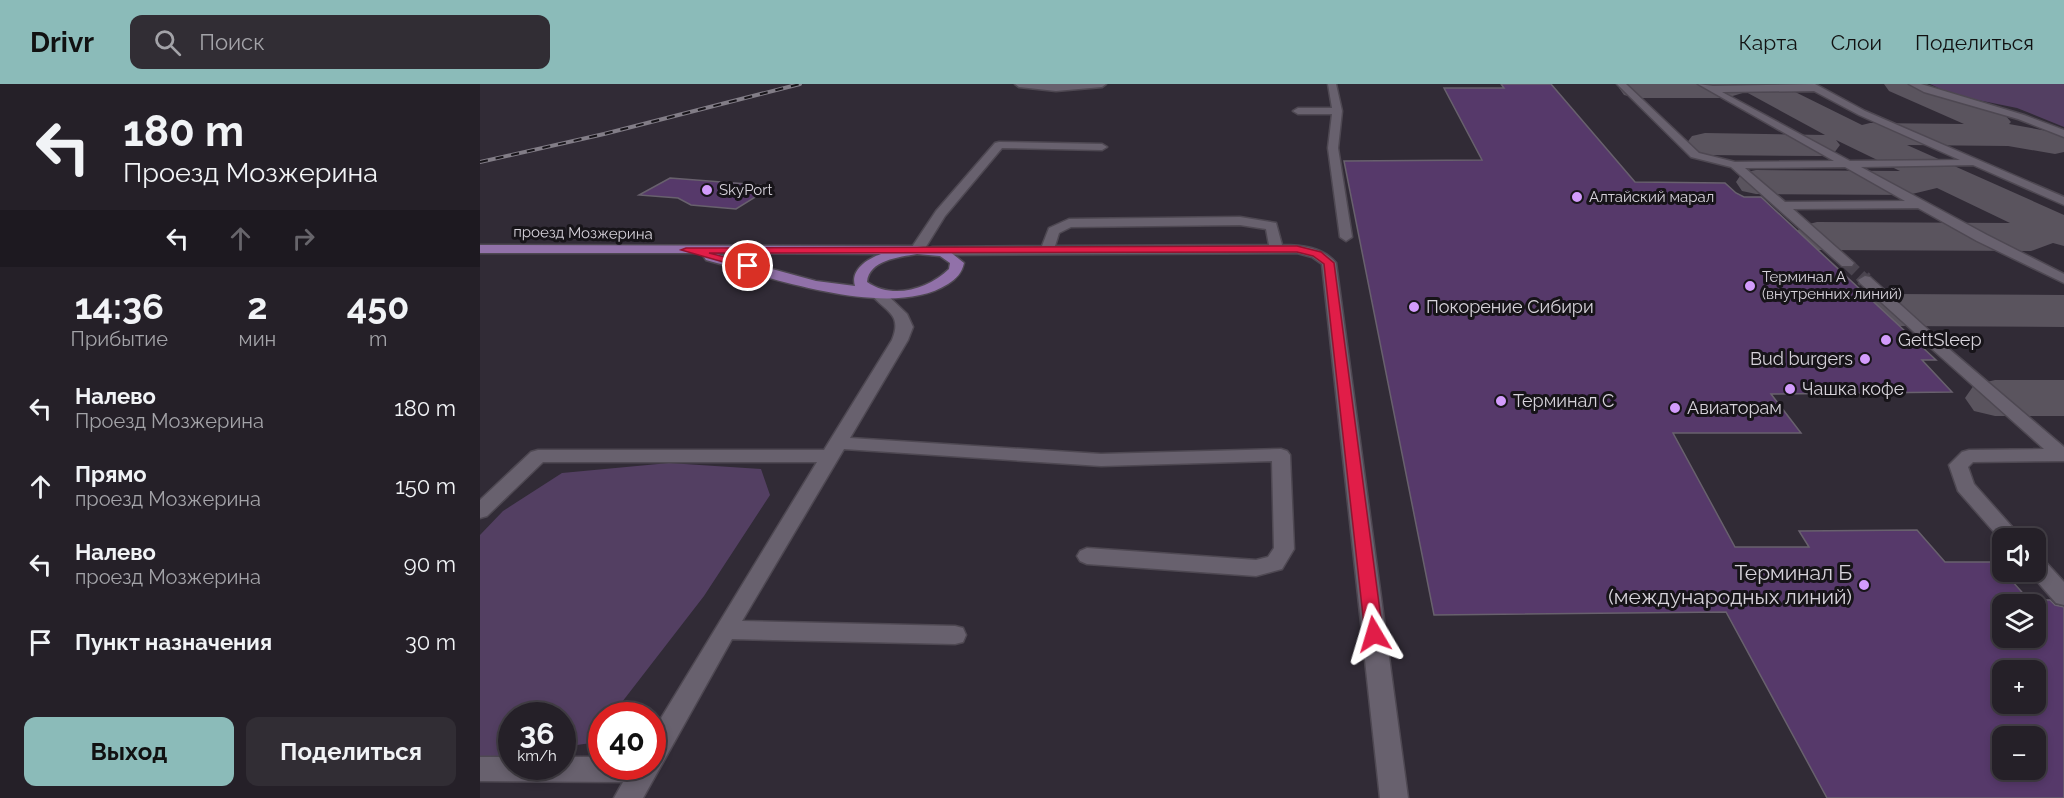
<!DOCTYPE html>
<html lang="ru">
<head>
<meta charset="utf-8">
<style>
  :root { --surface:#252028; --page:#312d34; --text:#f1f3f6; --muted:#a3a3a8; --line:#423e45; --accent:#8bbbb9 }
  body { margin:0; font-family:Raleway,sans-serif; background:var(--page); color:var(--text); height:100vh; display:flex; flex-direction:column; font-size:22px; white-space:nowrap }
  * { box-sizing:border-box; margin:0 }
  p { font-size:20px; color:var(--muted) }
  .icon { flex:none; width:33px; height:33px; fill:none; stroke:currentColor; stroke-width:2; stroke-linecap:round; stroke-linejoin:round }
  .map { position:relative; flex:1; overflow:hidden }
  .details { display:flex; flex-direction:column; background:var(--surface); width:480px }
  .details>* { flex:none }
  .banner { background:#252028; color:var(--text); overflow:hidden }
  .fabs { position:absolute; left:1512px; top:444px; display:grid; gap:12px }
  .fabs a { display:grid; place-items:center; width:54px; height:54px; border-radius:12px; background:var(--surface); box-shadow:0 3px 9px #0003,0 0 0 2px var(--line); font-size:30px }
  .speed { position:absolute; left:18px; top:618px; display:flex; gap:12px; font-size:30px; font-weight:700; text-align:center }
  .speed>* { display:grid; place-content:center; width:78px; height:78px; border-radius:50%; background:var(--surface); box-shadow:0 3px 9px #0003,0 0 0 2px var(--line); line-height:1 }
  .speed small { font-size:15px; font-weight:400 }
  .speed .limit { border:9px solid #d22; background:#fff; color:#111 }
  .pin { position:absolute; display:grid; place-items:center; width:51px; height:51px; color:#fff; margin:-26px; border:3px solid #fff; border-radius:50%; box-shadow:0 2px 6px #0007 }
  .me { position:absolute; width:66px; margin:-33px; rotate:353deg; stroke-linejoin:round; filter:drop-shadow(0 0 4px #0008) }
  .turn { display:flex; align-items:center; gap:21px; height:126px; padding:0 24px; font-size:27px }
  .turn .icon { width:78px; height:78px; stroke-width:2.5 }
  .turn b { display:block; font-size:42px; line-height:51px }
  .lanes { display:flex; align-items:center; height:57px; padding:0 24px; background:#0003; justify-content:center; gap:30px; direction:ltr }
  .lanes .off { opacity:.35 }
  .eta { display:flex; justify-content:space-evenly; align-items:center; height:102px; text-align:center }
  .eta b { font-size:36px; font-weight:700; line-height:42px }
  .cta { display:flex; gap:12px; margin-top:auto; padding:12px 24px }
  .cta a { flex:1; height:69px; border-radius:12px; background:var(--accent); color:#111; font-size:24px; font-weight:700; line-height:69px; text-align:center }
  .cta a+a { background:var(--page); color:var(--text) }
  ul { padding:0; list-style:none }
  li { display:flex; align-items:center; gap:18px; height:78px; padding:0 24px }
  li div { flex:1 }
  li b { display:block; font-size:22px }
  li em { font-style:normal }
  header { display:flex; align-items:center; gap:36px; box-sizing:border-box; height:84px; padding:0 30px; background:var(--accent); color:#111 }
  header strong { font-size:28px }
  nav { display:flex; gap:33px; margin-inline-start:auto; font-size:21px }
  .search { width:420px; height:54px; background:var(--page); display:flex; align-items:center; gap:15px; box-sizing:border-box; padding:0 21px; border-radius:12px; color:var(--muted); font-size:22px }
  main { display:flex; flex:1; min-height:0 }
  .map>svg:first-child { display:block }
  .green { fill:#533f62 }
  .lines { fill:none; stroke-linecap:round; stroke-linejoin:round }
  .taxiway { fill:#5a545e; fill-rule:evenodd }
  .building { fill:#56396a; stroke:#68616d; stroke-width:1.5; fill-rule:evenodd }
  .minor-tunnel-far1 { stroke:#4a444f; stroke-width:12; stroke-dasharray:12 6; stroke-linecap:butt }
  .minor-tunnel { stroke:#4a444f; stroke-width:16; stroke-dasharray:16 8; stroke-linecap:butt }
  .minor-casing { stroke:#4e4852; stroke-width:3 }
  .major-casing { stroke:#4e4852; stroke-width:3 }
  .minor { fill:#68616e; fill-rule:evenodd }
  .major { fill:#9171a9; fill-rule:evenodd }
  .rail-casing { stroke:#827d87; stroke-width:4 }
  .rail { stroke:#171419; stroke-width:2; stroke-dasharray:8; stroke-linecap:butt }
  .route { fill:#e11d48; stroke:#92132f; stroke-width:1.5 }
  .poi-dot { fill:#d39cfc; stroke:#171419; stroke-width:2 }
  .labels { text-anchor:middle; stroke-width:6; stroke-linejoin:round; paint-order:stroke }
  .far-poi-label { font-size:15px; fill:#d6d2da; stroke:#171419; text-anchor:start }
  .far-street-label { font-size:15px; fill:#d6d2da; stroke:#171419 }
  .poi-label { font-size:18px; fill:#d6d2da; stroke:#171419; text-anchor:start }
  .near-poi-label { font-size:21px; fill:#d6d2da; stroke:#171419; text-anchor:end }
</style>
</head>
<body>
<header>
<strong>Drivr</strong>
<div class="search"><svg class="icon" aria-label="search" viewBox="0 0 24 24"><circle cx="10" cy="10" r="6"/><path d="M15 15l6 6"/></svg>Поиск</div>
<nav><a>Карта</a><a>Слои</a><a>Поделиться</a></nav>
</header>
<main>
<section class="details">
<div class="banner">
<div class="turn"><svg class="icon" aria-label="left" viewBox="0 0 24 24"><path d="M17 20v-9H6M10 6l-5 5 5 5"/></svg><div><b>180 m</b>Проезд Мозжерина</div></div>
<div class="lanes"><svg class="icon" aria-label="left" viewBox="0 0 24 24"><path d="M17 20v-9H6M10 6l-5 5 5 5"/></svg><svg class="icon off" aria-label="ahead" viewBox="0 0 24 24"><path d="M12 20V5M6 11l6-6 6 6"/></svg><svg class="icon off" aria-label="right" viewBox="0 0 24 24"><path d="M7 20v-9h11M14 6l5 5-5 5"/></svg></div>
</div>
<div class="eta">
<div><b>14:36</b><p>Прибытие</p></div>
<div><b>2</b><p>мин</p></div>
<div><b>450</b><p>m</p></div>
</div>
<ul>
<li><svg class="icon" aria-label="left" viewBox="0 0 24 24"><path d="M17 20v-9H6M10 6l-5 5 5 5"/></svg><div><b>Налево</b><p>Проезд Мозжерина</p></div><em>180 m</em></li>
<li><svg class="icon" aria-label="ahead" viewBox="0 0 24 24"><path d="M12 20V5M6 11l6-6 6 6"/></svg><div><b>Прямо</b><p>проезд Мозжерина</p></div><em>150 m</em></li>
<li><svg class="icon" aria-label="left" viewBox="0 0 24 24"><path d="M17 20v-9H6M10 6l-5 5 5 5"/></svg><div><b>Налево</b><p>проезд Мозжерина</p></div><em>90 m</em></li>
<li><svg class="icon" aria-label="arrive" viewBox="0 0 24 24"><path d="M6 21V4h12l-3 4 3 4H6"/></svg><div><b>Пункт назначения</b></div><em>30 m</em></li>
</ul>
<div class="cta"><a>Выход</a><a>Поделиться</a></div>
</section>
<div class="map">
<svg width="1584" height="714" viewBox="0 0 1584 714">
  <rect width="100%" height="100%" fill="#312b36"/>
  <g class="green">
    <polygon points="1450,0 1584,0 1584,43 1537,24 1473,11"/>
    <polygon points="189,379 281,385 290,411 224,512 132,631 122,632 121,645 111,659 83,663 82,632 32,632 31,671 0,674 0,451 23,427 82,389"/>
  </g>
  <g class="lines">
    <g class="taxiway">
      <polygon points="1142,0 1299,0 1382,41 1390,39 1484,40 1409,7 1404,0 1446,0 1494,21 1525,31 1531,38 1529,40 1584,50 1584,68 1575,70 1528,62 1427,61 1584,131 1584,162 1573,159 1551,167 1337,166 1321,162 1314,152 1321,142 1337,138 1530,139 1457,104 1428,111 1276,110 1262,107 1256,98 1262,89 1276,86 1420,87 1356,56 1360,61 1354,69 1341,72 1225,71 1212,68 1206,60 1212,52 1225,49 1345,51 1266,8 1246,14 1155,14 1144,11 1139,4"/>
      <polygon points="1415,210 1584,211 1584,243 1415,242 1396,237 1389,226 1396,215"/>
      <polygon points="1515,296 1584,296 1584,332 1515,332 1494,327 1485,314 1494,301"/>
    </g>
  </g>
  <g class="building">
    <path d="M1021 0H1071L1155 98 1245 99 1256 109 1264 113H1281L1456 276H1442L1472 308 1291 310 1321 349H1193L1255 463H1329L1319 447 1437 446 1465 478H1515L1549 516H1570L1575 521 1584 523V714H1347L1246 528 954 531 864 77 1002 76 964 4H1024ZM1522 520H1556V554H1522ZM1522 586H1556V620H1522ZM1522 652H1556V686H1522Z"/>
    <polygon points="190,94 293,102 256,125 211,121 198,114 159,111"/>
  </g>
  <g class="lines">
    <polyline class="minor-tunnel-far1" points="1367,179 1385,196"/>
    <polyline class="minor-tunnel" points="1383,194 1385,196"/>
    <defs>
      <g id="minor">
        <polygon points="535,0 626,0 622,3 576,7 539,3"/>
        <polygon points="848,0 856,0 862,27 858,64 872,153 866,157 860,153 848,64 852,30 818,30 813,27 818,24 852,24"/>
        <path d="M1137 0H1146L1219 69 1255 78 1354 77 1218 0 1233 2 1335 0 1385 27 1584 113V121L1493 81 1381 83 1507 151 1584 190V199L1497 157 1438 124 1313 125 1374 179 1372 182H1362L1251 83 1211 73ZM1334 7 1379 31 1480 76 1370 77 1242 8ZM1365 83 1425 117 1305 118 1265 84Z"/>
        <polygon points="1429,0 1441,0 1544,31 1584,46 1584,53 1538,35 1444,8"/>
        <polygon points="519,58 622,60 627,63 622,66 522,64 465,132 442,169 432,169 430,166 456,127 515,59"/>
        <path d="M760 133 796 139 802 161C821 161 843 163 856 179L928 714H900L842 180 832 173 817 169 452 171 445 167 452 163 562 162 569 144 589 135ZM760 141 786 145 789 161 575 162 579 149 591 143Z"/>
        <polygon points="1385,192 1390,193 1454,251 1457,254 1454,257 1444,257 1380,199 1378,196"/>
        <path d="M397 205 402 206 427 230 433 243 428 256 370 354 621 370 801 365 807 367 810 371 814 465 802 485 776 492 607 480 600 477 597 472 600 467 607 464 776 476 788 473 794 464 792 377 621 382 364 365 262 537 475 542 483 544 486 551 483 558 475 560 252 555 163 714H134L143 698 0 697V673H32V682H82V673H122V682H172V649L337 378H63L7 432 0 434V416L51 368 58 366H344L412 256C423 229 405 228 390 209Z"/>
        <polygon points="1457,257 1462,259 1584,363 1584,377 1493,378 1488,383 1494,400 1542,454 1522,454 1522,457 1478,407 1469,381 1482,368 1489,366 1564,365 1452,265 1449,262"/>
        <polygon points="1556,473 1563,475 1584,498 1584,521 1576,519 1549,488 1556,488"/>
      </g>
      <path id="major" d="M0 161 437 162 469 167 484 179C482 189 476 195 468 200 410 237 289 193 226 176L224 173 229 169H0ZM233 169 401 170C387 175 370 186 375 202L336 197ZM437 170 460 172 470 179 469 185C448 205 413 216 387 198 389 176 419 173 437 170Z"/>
    </defs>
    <use href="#minor" class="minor-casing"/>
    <use href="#major" class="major-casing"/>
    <use href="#minor" class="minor"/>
    <use href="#major" class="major"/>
    <defs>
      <polyline id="rail" points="0,78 124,50 320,0"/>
    </defs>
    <use href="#rail" class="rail-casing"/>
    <use href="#rail" class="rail"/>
  </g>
  <polygon class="route" points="817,162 841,168 854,179 903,550 900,555 894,557 888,555 885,550 844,180 833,172 817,168 229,169 272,180 272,185 268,185 201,166 206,164"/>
  <g class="poi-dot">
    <circle cx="227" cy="106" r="6"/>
    <circle cx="1097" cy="113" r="6"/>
    <circle cx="1270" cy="202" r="6"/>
    <circle cx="934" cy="223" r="6"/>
    <circle cx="1406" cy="256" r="6"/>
    <circle cx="1385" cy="275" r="6"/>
    <circle cx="1310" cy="305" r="6"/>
    <circle cx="1021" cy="317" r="6"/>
    <circle cx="1195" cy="324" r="6"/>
    <circle cx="1384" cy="501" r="6"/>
  </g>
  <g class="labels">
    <g class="far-poi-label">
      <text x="239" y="111">SkyPort</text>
      <text x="1109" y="118">Алтайский марал</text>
      <text x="1282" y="198">Терминал А<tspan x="1282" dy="17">(внутренних линий)</tspan></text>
    </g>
    <g class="far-street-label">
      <text transform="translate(103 149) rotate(1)" y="5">проезд Мозжерина</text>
    </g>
    <g class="poi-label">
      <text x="946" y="229">Покорение Сибири</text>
      <text x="1418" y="262">GettSleep</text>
      <text x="1373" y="281" text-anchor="end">Bud burgers</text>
      <text x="1322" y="311">Чашка кофе</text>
      <text x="1033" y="323">Терминал С</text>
      <text x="1207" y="330">Авиаторам</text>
    </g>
    <g class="near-poi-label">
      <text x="1372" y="496">Терминал Б<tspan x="1372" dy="24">(международных линий)</tspan></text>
    </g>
  </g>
</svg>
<div class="fabs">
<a><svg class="icon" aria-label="sound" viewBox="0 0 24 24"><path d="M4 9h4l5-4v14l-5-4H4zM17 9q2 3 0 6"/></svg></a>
<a><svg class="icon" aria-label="layers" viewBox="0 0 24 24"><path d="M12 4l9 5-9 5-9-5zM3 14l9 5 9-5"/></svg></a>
<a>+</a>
<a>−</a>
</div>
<div class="speed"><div>36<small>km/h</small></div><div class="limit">40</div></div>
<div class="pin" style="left:268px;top:182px;background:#d93025"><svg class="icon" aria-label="arrive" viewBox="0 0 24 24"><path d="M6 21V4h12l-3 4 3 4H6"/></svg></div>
<svg class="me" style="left:894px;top:550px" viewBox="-20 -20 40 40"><path d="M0-17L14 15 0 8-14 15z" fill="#e11d48" stroke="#fff" stroke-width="4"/></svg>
</div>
</main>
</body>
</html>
